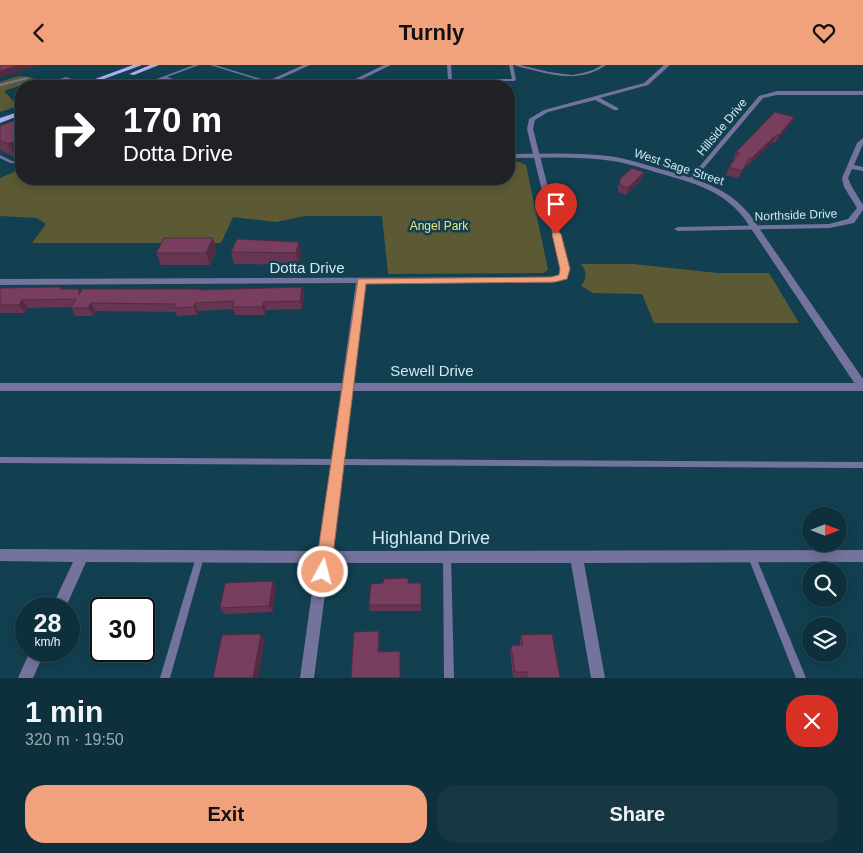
<!DOCTYPE html>
<html lang="en">
<head>
<meta charset="utf-8">
<style>
  :root { --surface:#0e303c; --page:#173843; --text:#f1f3f6; --muted:#9ba9af; --line:#2e4b56; --accent:#f1a17c }
  body { margin:0; font-family:Helvetica,sans-serif; background:var(--page); color:var(--text); height:100vh; display:flex; flex-direction:column; font-size:19px; white-space:nowrap }
  * { box-sizing:border-box; margin:0 }
  p { font-size:16px; color:var(--muted) }
  .icon { flex:none; width:28px; height:28px; fill:none; stroke:currentColor; stroke-width:2; stroke-linecap:round; stroke-linejoin:round }
  .map { position:relative; height:613px; overflow:hidden }
  .drawer { display:flex; flex-direction:column; background:var(--surface); flex:1 }
  .drawer>* { flex:none }
  .banner { position:absolute; left:15px; top:15px; width:500px; height:105px; border-radius:20px; box-shadow:0 2px 12px #0003,0 0 0 1px var(--line); background:#202124; color:#fff; overflow:hidden }
  .needle { width:32px; rotate:90deg }
  .tools { position:absolute; left:802px; top:442px; display:grid; gap:10px }
  .tools a { display:grid; place-items:center; width:45px; height:45px; border-radius:50%; background:var(--surface); box-shadow:0 2px 12px #0003,0 0 0 1px var(--line); font-size:25px }
  .speed { position:absolute; left:15px; top:532px; display:flex; gap:10px; font-size:25px; font-weight:700; text-align:center }
  .speed>* { display:grid; place-content:center; width:65px; height:65px; border-radius:50%; background:var(--surface); box-shadow:0 2px 12px #0003,0 0 0 1px var(--line); line-height:1 }
  .speed small { font-size:12px; font-weight:400 }
  .speed .limit { border:2px solid #111; border-radius:8px; background:#fff; color:#111 }
  .pin { position:absolute; display:grid; place-items:center; width:42px; height:42px; color:#fff; margin:-51px -21px; border-radius:50% 50% 50% 0; rotate:-45deg; box-shadow:0 0 5px #0007 }
  .pin .icon { rotate:45deg }
  .me { position:absolute; width:55px; margin:-28px; rotate:7deg; stroke-linejoin:round; filter:drop-shadow(0 0 4px #0008) }
  .turn { display:flex; align-items:center; gap:18px; height:105px; padding:0 25px; font-size:22px }
  .turn .icon { width:65px; height:65px; stroke-width:2.5 }
  .turn b { display:block; font-size:35px; line-height:42px }
  .round { display:grid; place-items:center; flex:none; width:52px; height:52px; border-radius:20px; background:var(--page) }
  .overview { display:flex; align-items:center; justify-content:space-between; height:85px; padding:0 25px }
  h1 { font-size:30px; font-weight:600; line-height:38px }
  .button { display:flex; gap:10px; margin-top:auto; padding:10px 25px }
  .button a { flex:1; height:58px; border-radius:20px; background:var(--accent); color:#111; font-size:20px; font-weight:600; line-height:58px; text-align:center }
  .button a+a { background:var(--page); color:var(--text) }
  header { display:flex; justify-content:space-between; align-items:center; height:65px; padding:0 25px; background:var(--accent); color:#111; font-size:22px; font-weight:600 }
  .map>svg:first-child { display:block }
  .green { fill:#5c5a34 }
  .lines { fill:none; stroke-linecap:round; stroke-linejoin:round }
  .service { fill:#74739e; fill-rule:evenodd }
  .minor { fill:#74739e; fill-rule:evenodd }
  .tertiary { fill:#74739e; fill-rule:evenodd }
  .primary { fill:#afacf3; fill-rule:evenodd }
  .wall { fill:#663552 }
  .shaded-wall { fill:#532b42 }
  .building { fill:#773e5f; stroke:#532b42 }
  .route { fill:#f1a17c; stroke:#9d6951 }
  .labels { text-anchor:middle; stroke-width:5; stroke-linejoin:round; paint-order:stroke }
  .far-street-label { font-size:12px; fill:#d1e8f2; stroke:#124050 }
  .far-park-label { font-size:12px; fill:#ede786; stroke:#124050 }
  .street-label { font-size:15px; fill:#d1e8f2; stroke:#124050 }
  .near-street-label { font-size:18px; fill:#d1e8f2; stroke:#124050 }
</style>
</head>
<body>
<header><svg class="icon" aria-label="back" viewBox="0 0 24 24"><path d="M15 5l-7 7 7 7"/></svg>Turnly<svg class="icon" aria-label="heart" viewBox="0 0 24 24"><path d="M12 20l-8-8c-3-5 5-10 8-4 3-6 11-1 8 4z"/></svg></header>
<div class="map">
<svg width="863" height="613" viewBox="0 0 863 613">
  <rect width="100%" height="100%" fill="#124050"/>
  <g class="green">
    <polygon points="19,11 30,12 36,15 4,26 18,41 0,47 0,17"/>
    <polygon points="509,97 519,97 526,100 548,205 543,208 388,209 382,151 305,151 276,157 233,152 221,178 32,178 46,159 37,153 0,151 0,113 21,104 21,114 509,114"/>
    <path d="M581 199H633L718 208H769L799 258H654L642 229 593 228 581 221C587 213 587 207 581 199Z"/>
  </g>
  <g class="lines">
    <g class="service">
      <path d="M194 0H199L167 12 191 20 192 21C182 21 171 13 163 14 154 15 147 22 138 21Z"/>
      <polygon points="210,0 215,0 271,17 268,18"/>
      <polygon points="447,0 451,0 452,14 512,14 509,0 513,0 516,15 514,16 420,16 418,15 420,14 448,14"/>
      <path d="M514 0H520L549 7 572 10 583 8 593 5 602 0H606C584 16 558 12 533 5 527 4 520 2 514 0Z"/>
      <polygon points="27,12 28,12 28,14 0,21 0,19"/>
      <path d="M66 12 86 19C79 20 72 14 65 14 57 15 49 22 40 21Z"/>
      <polygon points="0,90 12,96 21,97 21,99 10,98 0,93"/>
      <polygon points="397,114 401,114 400,119 429,119 429,114 433,114 433,120 431,121 398,121 396,120"/>
      <polygon points="0,392 863,397 863,403 0,398"/>
      <polygon points="200,488 203,489 204,492 170,613 160,613 196,492 197,489"/>
      <polygon points="447,488 450,489 451,492 454,613 444,613 443,492 444,489"/>
      <polygon points="752,488 755,489 756,492 806,613 796,613 748,492 749,489"/>
    </g>
    <g class="minor">
      <polygon points="303,0 310,0 264,21 257,21"/>
      <polygon points="384,0 391,0 348,21 341,21"/>
      <polygon points="664,0 670,0 648,20 600,33 618,43 618,45 614,45 595,35 548,47 535,55 533,64 569,204 567,213 551,218 365,218 352,318 863,318 863,326 351,326 331,486 863,485 863,497 584,498 605,613 591,613 571,498 329,498 314,613 300,613 316,498 86,497 65,544 51,544 73,497 0,496 0,484 318,486 341,326 0,326 0,318 342,318 356,218 0,220 0,214 551,212 560,209 561,204 527,64 529,54 544,45 644,18"/>
      <polygon points="777,26 863,26 863,30 777,30 763,33 693,116 689,116 689,114 759,31"/>
      <polygon points="863,73 863,79 854,100 863,102 863,106 852,104 848,113 852,122 863,140 863,145 854,158 829,163 678,166 674,164 678,162 829,159 848,154 857,143 844,122 842,113 857,78"/>
      <polygon points="30,586 45,586 33,613 18,613"/>
    </g>
    <path class="tertiary" d="M509 89C544 89 581 87 616 92 636 96 655 103 675 108 706 118 729 124 750 150L863 314V326L859 325 744 153C723 127 700 120 669 111 650 106 632 99 613 96 579 91 544 93 509 93Z"/>
    <g class="primary">
      <polygon points="133,0 142,0 85,21 76,21"/>
      <polygon points="150,0 159,0 134,10 129,9"/>
      <polygon points="21,46 21,50 0,58 0,53"/>
    </g>
  </g>
  <g class="wall">
    <polygon points="794,52 791,58 776,77 773,77 749,100 747,99 738,113 726,110 729,102 734,95 733,95 736,87"/>
    <polygon points="21,53 21,91 16,93 0,85 0,61"/>
    <polygon points="620,114 642,114 626,130 618,127 618,121"/>
    <polygon points="299,177 301,188 298,200 234,199 231,187"/>
    <polygon points="216,185 210,200 161,200 156,188"/>
    <polygon points="61,222 62,224 80,227 200,225 302,222 304,230 302,244 266,245 265,250 235,250 233,244 198,246 197,250 177,251 176,247 95,246 93,251 75,251 71,242 28,243 25,248 0,248 0,223"/>
    <polygon points="408,513 408,518 421,518 421,546 370,546 369,540 383,518"/>
    <polygon points="273,516 276,522 273,547 224,549 220,543"/>
    <polygon points="521,570 560,613 525,613 525,612 513,613 510,586 511,581 520,580 520,576"/>
  </g>
  <g class="shaded-wall">
    <polygon points="20,0 41,0 0,12 0,6"/>
    <polygon points="794,52 791,58 776,77 779,70"/>
    <polygon points="776,70 773,77 749,100 752,93"/>
    <polygon points="21,74 21,91 16,93 8,79"/>
    <polygon points="644,107 642,114 626,130 628,123"/>
    <polygon points="213,173 216,185 210,200 206,188"/>
    <polygon points="299,177 301,188 298,200 296,188"/>
    <polygon points="302,222 304,230 302,244 300,236"/>
    <polygon points="22,235 28,243 25,248 19,240"/>
    <polygon points="264,237 266,245 265,250 262,242"/>
    <polygon points="91,238 95,246 93,251 88,243"/>
    <polygon points="195,238 198,246 197,250 194,242"/>
    <polygon points="273,516 276,522 273,547 269,541"/>
    <polygon points="379,566 380,572 379,592 378,587"/>
    <polygon points="261,569 265,575 258,613 253,613"/>
  </g>
  <g class="building">
    <polygon points="0,0 20,0 0,6"/>
    <polygon points="775,47 794,52 779,70 776,70 752,93 750,92 742,106 729,102 739,88 736,87"/>
    <polygon points="21,53 21,74 8,79 0,75 0,61"/>
    <polygon points="632,103 644,107 628,123 620,120 620,114"/>
    <polygon points="164,173 213,173 206,188 156,188"/>
    <polygon points="237,174 299,177 296,188 231,187"/>
    <polygon points="61,222 60,224 79,224 79,230 82,224 200,224 199,225 302,222 300,236 264,237 262,242 232,242 234,236 195,238 194,242 174,243 175,239 91,238 88,243 71,243 76,234 22,235 19,240 0,240 0,223"/>
    <polygon points="408,513 408,518 421,518 421,540 369,540 371,519 383,518 384,514"/>
    <polygon points="273,516 269,541 220,543 225,518"/>
    <polygon points="379,566 378,587 400,586 400,613 351,613 354,567"/>
    <polygon points="261,569 253,613 213,613 222,570"/>
    <polygon points="552,569 560,613 527,613 527,607 515,607 511,581 523,580 521,570"/>
  </g>
  <polygon class="route" points="556,166 561,169 570,204 567,214 555,217 366,219 331,507 328,512 323,514 318,512 315,507 358,214 551,212 559,210 560,204 552,169"/>
  <g class="labels">
    <g class="far-street-label">
      <text transform="translate(722 62) rotate(-50)" y="4">Hillside Drive</text>
      <text transform="translate(679 102) rotate(18)" y="4">West Sage Street</text>
      <text transform="translate(796 150) rotate(-2)" y="4">Northside Drive</text>
    </g>
    <g class="far-park-label">
      <text x="439" y="165">Angel Park</text>
    </g>
    <g class="street-label">
      <text x="307" y="208">Dotta Drive</text>
      <text x="432" y="311">Sewell Drive</text>
    </g>
    <g class="near-street-label">
      <text x="431" y="479">Highland Drive</text>
    </g>
  </g>
</svg>
<div class="tools">
<a><svg class="needle" viewBox="-14 -14 28 28"><path d="M0-13l5 13h-10z" fill="#e53935"/><path d="M0 13l5-13h-10z" fill="#9ba9af"/></svg></a>
<a><svg class="icon" aria-label="search" viewBox="0 0 24 24"><circle cx="10" cy="10" r="6"/><path d="M15 15l6 6"/></svg></a>
<a><svg class="icon" aria-label="layers" viewBox="0 0 24 24"><path d="M12 4l9 5-9 5-9-5zM3 14l9 5 9-5"/></svg></a>
</div>
<div class="speed"><div>28<small>km/h</small></div><div class="limit">30</div></div>
<div class="pin" style="left:556px;top:169px;background:#d93025"><svg class="icon" aria-label="arrive" viewBox="0 0 24 24"><path d="M6 21V4h12l-3 4 3 4H6"/></svg></div>
<svg class="me" style="left:323px;top:507px" viewBox="-20 -20 40 40"><circle r="17" fill="#f1a17c" stroke="#fff" stroke-width="3"/><path d="M0-11L8 9 0 5-8 9z" fill="#fff"/></svg>
<div class="banner">
<div class="turn"><svg class="icon" aria-label="right" viewBox="0 0 24 24"><path d="M7 20v-9h11M14 6l5 5-5 5"/></svg><div><b>170 m</b>Dotta Drive</div></div>
</div>
</div>
<section class="drawer">
<div class="overview"><div><h1>1 min</h1><p>320 m · 19:50</p></div><a class="round" style="background:#d93025;color:#fff"><svg class="icon" aria-label="close" viewBox="0 0 24 24"><path d="M6 6l12 12M18 6L6 18"/></svg></a></div>
<div class="button"><a>Exit</a><a>Share</a></div>
</section>
</body>
</html>
